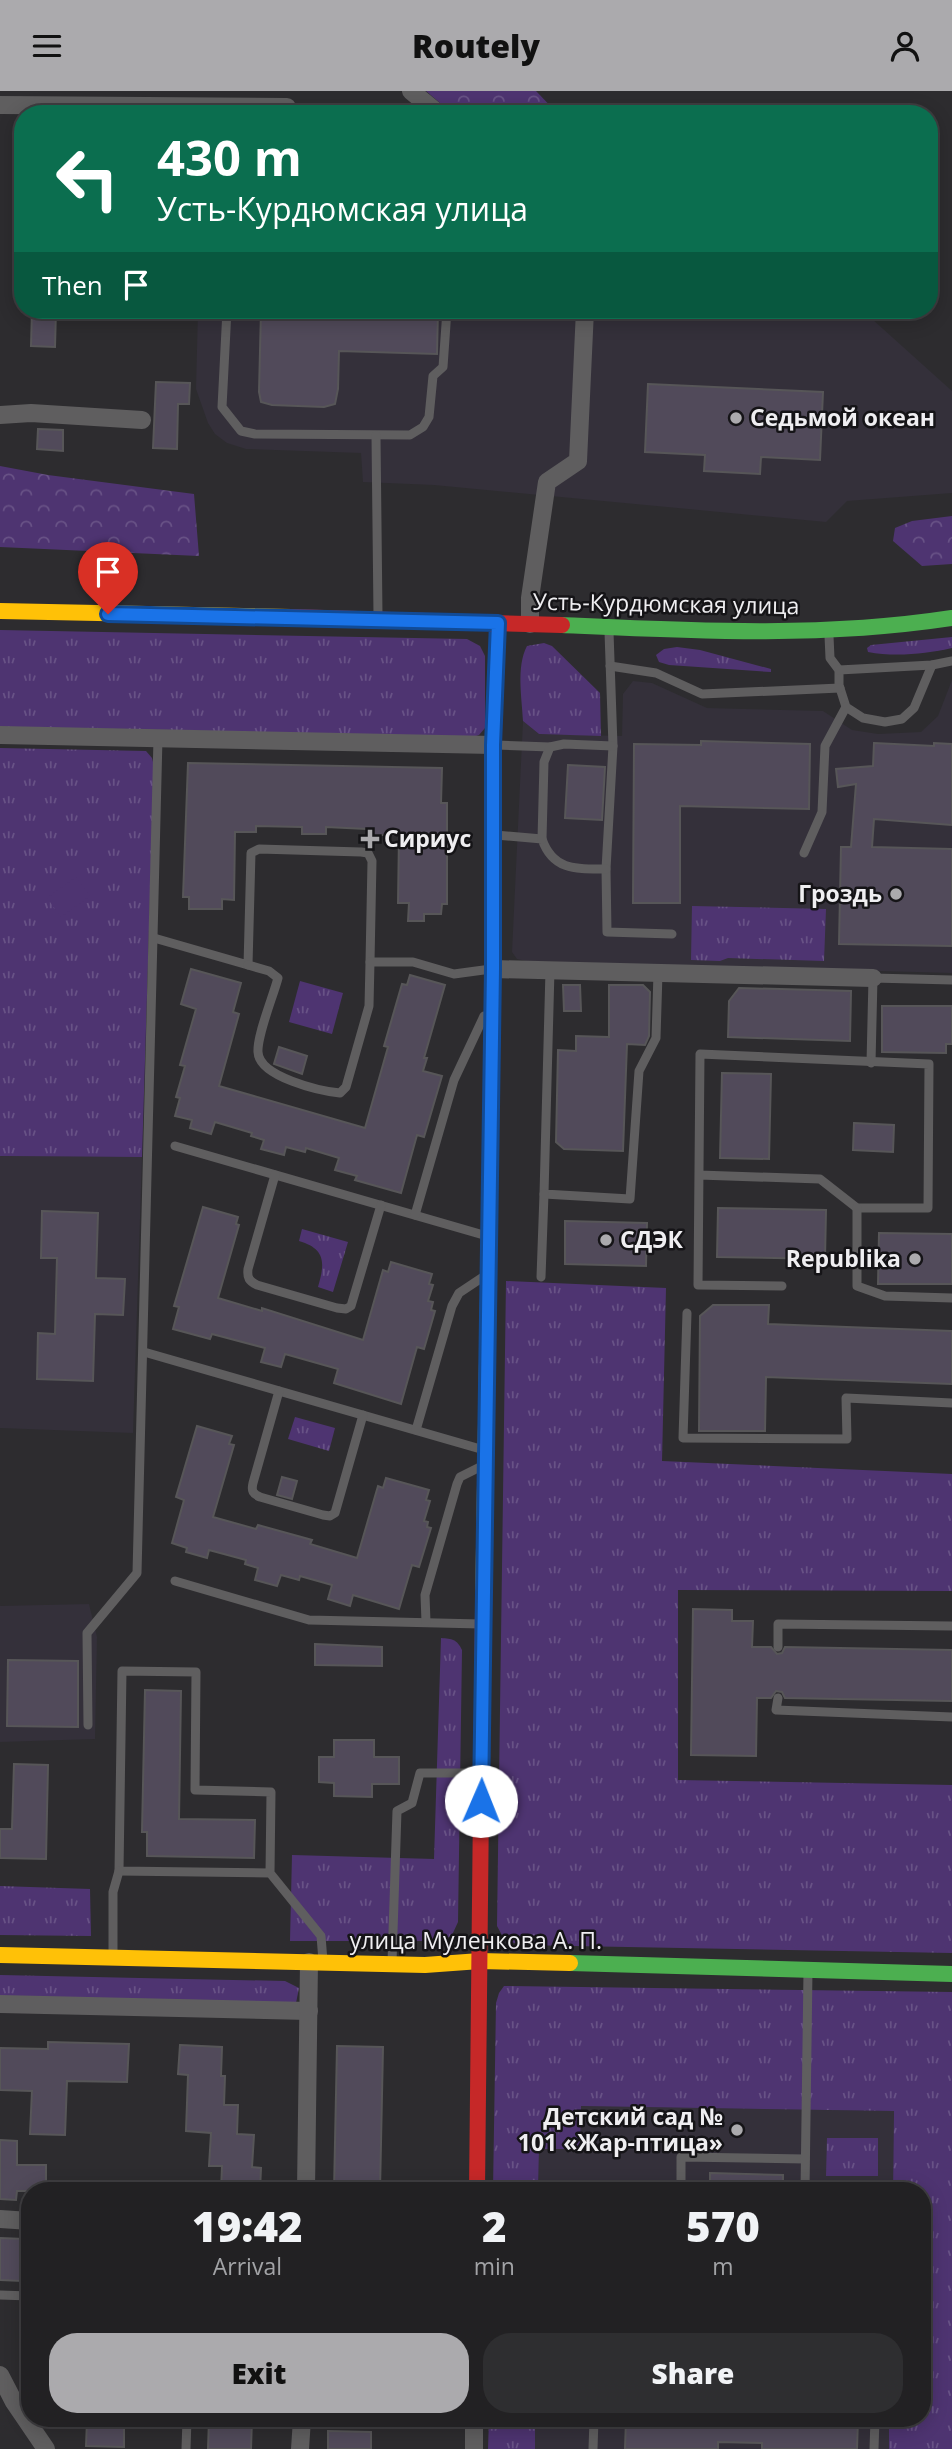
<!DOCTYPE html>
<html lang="en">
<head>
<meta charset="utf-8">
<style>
  :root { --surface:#222123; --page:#2e2e30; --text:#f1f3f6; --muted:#a2a3a6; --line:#3f3e41; --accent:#abaaad }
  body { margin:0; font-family:"Open Sans",sans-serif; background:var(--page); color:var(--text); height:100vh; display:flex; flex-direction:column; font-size:26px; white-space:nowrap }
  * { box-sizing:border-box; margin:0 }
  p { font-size:23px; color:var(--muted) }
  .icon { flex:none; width:38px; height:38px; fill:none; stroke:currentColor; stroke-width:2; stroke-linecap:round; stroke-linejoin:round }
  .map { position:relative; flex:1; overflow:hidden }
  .side { position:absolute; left:21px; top:2091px; width:910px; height:245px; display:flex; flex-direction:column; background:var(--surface); border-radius:28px; box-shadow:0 4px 18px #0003,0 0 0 2px var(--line) }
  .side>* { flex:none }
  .top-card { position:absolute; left:14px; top:14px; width:924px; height:214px; border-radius:28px; box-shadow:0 4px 18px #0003,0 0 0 2px var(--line); background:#0b6e4f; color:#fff; overflow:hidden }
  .pin { position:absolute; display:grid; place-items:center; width:60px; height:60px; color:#fff; margin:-72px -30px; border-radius:50% 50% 50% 0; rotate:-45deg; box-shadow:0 0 7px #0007 }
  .pin .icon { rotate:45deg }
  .me { position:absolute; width:77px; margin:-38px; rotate:1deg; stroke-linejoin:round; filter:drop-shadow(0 0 5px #0008) }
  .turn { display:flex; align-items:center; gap:24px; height:147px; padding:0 28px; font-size:32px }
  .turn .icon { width:91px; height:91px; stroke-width:2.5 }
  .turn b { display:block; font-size:49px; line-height:60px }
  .then { display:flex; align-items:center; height:66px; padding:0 28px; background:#0003; gap:14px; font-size:26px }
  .eta { display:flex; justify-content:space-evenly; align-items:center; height:119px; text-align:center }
  .eta b { font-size:42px; font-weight:800; line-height:49px }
  .primary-button { display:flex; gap:14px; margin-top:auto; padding:14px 28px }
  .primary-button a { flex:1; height:80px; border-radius:28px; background:var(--accent); color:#111; font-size:28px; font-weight:800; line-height:80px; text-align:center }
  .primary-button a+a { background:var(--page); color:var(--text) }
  header { display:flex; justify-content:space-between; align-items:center; height:91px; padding:0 28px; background:var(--accent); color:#111; font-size:32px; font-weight:800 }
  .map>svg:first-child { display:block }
  .built { fill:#34303a }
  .grass { fill:url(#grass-tufts) }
  .forest { fill:url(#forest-crowns) }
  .garden { fill:#4e3471 }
  .building { fill:#514a5a; stroke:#575658; stroke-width:2 }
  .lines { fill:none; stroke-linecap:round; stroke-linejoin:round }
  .lane { stroke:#5f5e5f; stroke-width:9 }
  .street { stroke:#5f5e5f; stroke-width:18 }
  .fast { stroke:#4caf50; stroke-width:16 }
  .slow { stroke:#ffc107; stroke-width:16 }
  .jam { stroke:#c62828; stroke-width:16 }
  .route-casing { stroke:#114b97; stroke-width:18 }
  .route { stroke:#1a73e8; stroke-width:12 }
  .poi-dot { fill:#abaaad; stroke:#151417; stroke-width:2.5 }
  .labels { text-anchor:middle; stroke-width:5; stroke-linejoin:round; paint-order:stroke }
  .poi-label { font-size:23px; font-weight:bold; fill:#efeef1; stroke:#151417; text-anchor:start }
  .street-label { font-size:23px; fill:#efeef1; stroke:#151417 }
</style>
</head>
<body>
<header><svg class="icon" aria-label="menu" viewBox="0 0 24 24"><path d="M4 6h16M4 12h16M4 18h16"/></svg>Routely<svg class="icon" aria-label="person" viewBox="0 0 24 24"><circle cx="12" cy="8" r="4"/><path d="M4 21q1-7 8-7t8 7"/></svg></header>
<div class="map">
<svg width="952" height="2358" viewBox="0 0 952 2358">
  <defs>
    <pattern id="grass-tufts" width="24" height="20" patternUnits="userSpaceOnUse" patternTransform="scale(1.75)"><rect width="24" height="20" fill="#4e3471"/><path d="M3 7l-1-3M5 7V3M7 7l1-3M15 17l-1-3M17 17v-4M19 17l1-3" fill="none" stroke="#685286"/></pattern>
    <pattern id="forest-crowns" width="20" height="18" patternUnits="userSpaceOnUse" patternTransform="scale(1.75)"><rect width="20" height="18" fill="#4e3471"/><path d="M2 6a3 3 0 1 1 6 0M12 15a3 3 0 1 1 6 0" fill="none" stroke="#685286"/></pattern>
  </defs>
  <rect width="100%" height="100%" fill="#2d2c2f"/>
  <g class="built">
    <polygon points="198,219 862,219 952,300 952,402 847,410 826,431 434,394 363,391 361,362 246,358 227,352 215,343 208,332 196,298"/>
    <polygon points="952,589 952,882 526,870 517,868 512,861 523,630 539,643 622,645 623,603 633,590 652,592 707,617 823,620 852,639 878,643 921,641 938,625"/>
    <polygon points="0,1065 142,1066 133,1342 0,1337"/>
    <polygon points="89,1513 97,1546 95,1648 0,1651 0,1515"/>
    <polygon points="581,2015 894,2020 893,2100 538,2100 539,2058"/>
    <rect x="535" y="2328" width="354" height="30"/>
  </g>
  <g class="grass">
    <polygon points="0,539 467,548 480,555 485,565 485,637 479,644 473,646 0,639"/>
    <path d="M952 546V557C925 563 895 566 868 561L867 557 871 554Z"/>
    <path d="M544 552 552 555 600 602 601 645 539 643 523 630C522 607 516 576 527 555Z"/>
    <polygon points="677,556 700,559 771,578 771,581 669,574 659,571 656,564 664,558"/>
    <polygon points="0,657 146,660 152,667 154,675 142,1066 0,1065"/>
    <polygon points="692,815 826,818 824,870 728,867 720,870 691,869"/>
    <polygon points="300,890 343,902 332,943 289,931"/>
    <path d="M302 1138 348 1151 333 1201 318 1196C325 1172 326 1158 299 1150Z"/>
    <polygon points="506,1190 666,1197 662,1370 952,1383 952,1500 678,1499 678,1689 952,1694 952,1862 519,1854 504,1848 497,1835"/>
    <polygon points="295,1326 335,1337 329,1360 288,1348"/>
    <path d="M441 1547C452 1548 457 1548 462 1559L458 1831 452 1844 443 1850H290L292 1764 434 1768Z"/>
    <polygon points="0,1795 90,1798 91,1845 0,1844"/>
    <polygon points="0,1884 285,1890 299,1897 296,1912 0,1907"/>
    <polygon points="504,1895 952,1901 952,2358 889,2358 889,2328 922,2328 922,2100 893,2100 894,2020 581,2015 580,2058 539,2058 538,2100 493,2100 496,1912 499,1902"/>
    <polygon points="827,2047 878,2047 878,2085 826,2085"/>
    <polygon points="489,2328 535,2328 535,2358 488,2358"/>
  </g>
  <g class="forest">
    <polygon points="426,0 536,0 558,23 453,23"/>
    <polygon points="0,375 48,384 194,403 199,465 0,456"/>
    <polygon points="952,425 952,473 922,475 893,450 895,437 912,430"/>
  </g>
  <polygon class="garden" points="76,786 90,805 61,826 47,807"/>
  <g class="building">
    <polygon points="32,219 56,219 55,256 31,255"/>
    <polygon points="261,219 438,219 437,263 339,260 338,298 335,313 324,316 272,314 261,311 259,301"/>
    <polygon points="156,291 190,292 189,313 178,313 177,358 153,357"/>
    <polygon points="648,293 823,301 820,369 761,366 760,383 704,380 705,364 645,361"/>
    <polygon points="38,338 63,339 63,360 37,358"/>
    <polygon points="701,650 810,653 809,718 680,715 680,812 633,812 634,653 701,654"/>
    <polygon points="874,652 934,655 934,652 952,653 952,734 874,728 872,756 952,758 952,855 839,853 841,756 851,756 856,693 838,696 836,678 873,675"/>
    <polygon points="188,672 442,677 441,712 447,712 447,813 442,813 441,823 424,823 424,830 408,830 409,812 398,812 399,744 367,744 367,738 326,736 326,743 302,743 302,736 256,735 256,741 235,741 234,809 222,808 222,818 189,818 189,806 183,806"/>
    <polygon points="568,674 605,676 602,729 565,727"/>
    <polygon points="191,878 241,892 233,921 239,923 219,995 365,1037 388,956 384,955 402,893 407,894 410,884 445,894 424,967 427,967 423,980 442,985 424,1046 417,1044 401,1102 355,1089 357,1085 335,1079 339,1067 306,1057 305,1061 286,1056 284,1064 261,1058 264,1049 251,1045 252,1042 215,1031 211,1043 190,1037 192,1029 175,1025 180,1007 176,1006 185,975 180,974 196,918 181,913"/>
    <polygon points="563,894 580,894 581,920 564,920"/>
    <polygon points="609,894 643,894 650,901 649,945 645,954 627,953 623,1060 564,1058 556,1051 558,959 576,960 576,945 609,946"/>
    <polygon points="739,897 851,900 850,950 728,946 729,910"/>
    <polygon points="882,915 952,915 952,953 946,953 946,962 882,961"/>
    <polygon points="279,956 307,965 302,983 274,973"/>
    <polygon points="722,982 771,983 769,1068 720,1067"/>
    <polygon points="854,1032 894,1034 893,1061 853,1059"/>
    <polygon points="203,1116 238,1126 236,1133 239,1134 218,1207 262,1220 262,1217 363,1249 383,1179 388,1181 391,1171 432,1183 429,1193 433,1194 428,1210 433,1211 431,1219 435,1220 424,1258 417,1256 401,1313 334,1292 338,1278 285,1263 281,1276 261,1271 265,1257 212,1243 210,1248 173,1238 179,1216 174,1215"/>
    <polygon points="718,1117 826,1119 825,1168 717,1166"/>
    <polygon points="42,1120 98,1122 96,1187 125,1188 123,1224 95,1223 93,1290 37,1288 38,1242 55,1243 57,1167 41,1167"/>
    <polygon points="565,1130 647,1132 646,1175 565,1173"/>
    <polygon points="879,1142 952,1143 952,1193 878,1193"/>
    <polygon points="713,1214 769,1214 768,1233 952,1240 952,1293 766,1286 765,1340 699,1340 700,1225"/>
    <polygon points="197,1335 232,1345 229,1353 234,1354 213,1426 256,1438 258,1434 312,1449 310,1453 357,1467 378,1395 383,1397 386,1387 429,1399 426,1409 430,1410 424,1430 428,1431 427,1436 431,1437 419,1476 412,1474 399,1518 353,1504 350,1515 328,1508 332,1494 300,1485 299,1489 281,1484 277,1495 255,1489 258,1477 245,1473 246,1469 209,1459 207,1467 186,1461 187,1457 172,1452 184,1409 176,1406"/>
    <polygon points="282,1386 297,1390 292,1408 277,1404"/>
    <polygon points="693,1518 732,1519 732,1530 753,1530 752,1556 771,1556 777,1563 782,1562 785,1556 952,1559 952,1610 785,1607 782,1601 776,1600 771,1607 757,1607 756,1665 691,1664"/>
    <polygon points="315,1553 382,1556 382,1575 315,1574"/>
    <polygon points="8,1569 78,1570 78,1636 7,1635"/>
    <polygon points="145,1599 181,1600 179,1728 255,1729 254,1767 147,1765 147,1741 142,1741"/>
    <polygon points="334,1649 374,1649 374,1666 399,1666 399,1693 372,1693 372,1706 334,1705 334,1692 319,1691 319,1666 334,1666"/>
    <polygon points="14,1673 48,1674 46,1768 0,1767 0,1738 12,1738"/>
    <polygon points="48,1951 129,1953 127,1991 67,1990 65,2044 30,2043 32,2000 0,1999 0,1957 48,1958"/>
    <polygon points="180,1954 222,1956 221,1985 225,1985 224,2014 238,2014 237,2043 254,2044 252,2076 261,2077 260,2100 221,2100 222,2075 209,2075 211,2042 186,2040 188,1984 178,1983"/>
    <polygon points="337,1955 383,1956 380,2100 334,2100"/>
    <polygon points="0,2049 17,2050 17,2074 46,2074 46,2100 17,2100 16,2109 0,2108"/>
    <polygon points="710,2082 783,2084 783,2100 710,2100"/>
    <polygon points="0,2147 24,2148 22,2190 0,2189"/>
    <polygon points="209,2328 252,2328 251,2358 208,2358"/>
    <polygon points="626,2328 858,2328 857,2358 762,2358 762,2352 718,2351 718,2358 625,2358"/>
    <polygon points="87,2329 124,2329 124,2356 86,2355"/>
    <polygon points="328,2340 371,2341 371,2358 328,2358"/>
  </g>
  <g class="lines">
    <g class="lane">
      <polyline points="227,219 222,316 241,340 255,343 410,344 423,336 429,326 433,285 443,276 447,219"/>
      <polyline points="376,345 378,524"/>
      <polyline points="609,541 613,655 606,778 607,841 672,843"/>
      <polyline points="829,545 830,567 839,579 839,594 846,616 863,627 885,631 902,628 914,617 932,574"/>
      <polyline points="610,575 656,582 702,603 840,597"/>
      <polyline points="839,579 932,574 952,570"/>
      <polyline points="496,654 550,656"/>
      <path d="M495 744 542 748C553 780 577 778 606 778"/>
      <polyline points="542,748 544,671 550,656 564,653 613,655"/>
      <polyline points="804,762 822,721 825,655 846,616"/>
      <polyline points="154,847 248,874 251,762 259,758 361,761 368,762 372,770 370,871"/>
      <path d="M248 874 269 880 278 887C273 906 257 944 258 961 259 986 320 1000 340 1002L346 996 369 915 370 871H413L454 883 491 878"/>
      <polyline points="550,879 544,1103 630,1108 639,980 656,947 658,882"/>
      <polyline points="871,972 873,887 952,889"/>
      <polyline points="175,1055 487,1145"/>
      <path d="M275 1084 248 1178C247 1187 249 1190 257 1194L337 1217 346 1218 351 1215 381 1114"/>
      <polyline points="699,1084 820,1088 857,1117 928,1117 929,973 700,963 698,1194 782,1195"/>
      <polyline points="857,1117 857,1195 885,1205 952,1207"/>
      <polyline points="415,1124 454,989 484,925"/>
      <polyline points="541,1186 544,1103"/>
      <polyline points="687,1222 683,1347 847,1348 846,1307 952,1312"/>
      <polyline points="144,1261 484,1359"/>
      <path d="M279 1300 253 1392C251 1400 253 1403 260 1406L323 1424 330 1425 335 1422 363 1324"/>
      <polyline points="416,1339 452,1215 459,1202 486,1184"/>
      <polyline points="175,1490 309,1529 481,1533"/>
      <polyline points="426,1531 425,1504 457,1393 460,1386 484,1374"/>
      <polyline points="778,1556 778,1533 952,1535"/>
      <polyline points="778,1607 776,1619 952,1626"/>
      <polyline points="88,1634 87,1542 137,1482 158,647"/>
      <polyline points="270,1782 119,1780 122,1580 196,1581 195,1699 271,1701 270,1782 321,1845 323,1870"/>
      <polyline points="113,1864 113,1801 119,1780"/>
      <polyline points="392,1871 397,1720 412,1712 420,1682 480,1682"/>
      <polyline points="681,2100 681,2066 805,2068"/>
      <polyline points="805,2100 808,1880"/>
      <polyline points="0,2204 30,2205"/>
      <polyline points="186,2358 187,2328"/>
      <polyline points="593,2358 594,2328"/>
      <polyline points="874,2358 875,2328"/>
    </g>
    <g class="street">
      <polyline points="411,0 439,23"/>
      <polyline points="0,14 287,16"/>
      <polyline points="0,324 31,322 142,329"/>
      <polyline points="530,533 530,507 547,391 578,370 585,219"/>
      <polyline points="0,644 493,654"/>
      <polyline points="493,878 873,887"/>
      <polyline points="0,1913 309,1920"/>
      <polyline points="306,2100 309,1871"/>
      <polyline points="0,2128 30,2130"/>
      <polyline points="0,2284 14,2311 46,2358"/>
      <polyline points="300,2358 302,2328"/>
      <polyline points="474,2358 474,2328"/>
    </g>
    <g class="fast">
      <path d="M562 534C694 540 821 547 952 527"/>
      <polyline points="570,1872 952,1883"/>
    </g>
    <g class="slow">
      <polyline points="0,520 291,526"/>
      <polyline points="483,1519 492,960"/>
      <polyline points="0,1864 425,1874 480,1870 570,1872"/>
    </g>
    <g class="jam">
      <polyline points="291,526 562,534"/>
      <polyline points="492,960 493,654 498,532"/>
      <polyline points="477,2100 483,1519"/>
    </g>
  </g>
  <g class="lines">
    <defs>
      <polyline id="route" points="108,523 498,532 493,654 493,878 481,1710"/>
    </defs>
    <use href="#route" class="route-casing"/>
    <use href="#route" class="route"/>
  </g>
  <g class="poi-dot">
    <circle cx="736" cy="327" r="7"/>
    <path d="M366.5 737.5h7v7h7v7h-7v7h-7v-7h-7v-7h7z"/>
    <circle cx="896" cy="803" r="7"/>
    <circle cx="606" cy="1149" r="7"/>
    <circle cx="915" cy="1168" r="7"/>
    <circle cx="737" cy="2039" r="7"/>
  </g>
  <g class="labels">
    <g class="poi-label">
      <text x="750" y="335">Седьмой океан</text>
      <text x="384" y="756">Сириус</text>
      <text x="882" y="811" text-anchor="end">Гроздь</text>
      <text x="620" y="1157">СДЭК</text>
      <text x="901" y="1176" text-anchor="end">Republika</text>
      <text x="723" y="2034" text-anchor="end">Детский сад №<tspan x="723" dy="26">101 «Жар-птица»</tspan></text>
    </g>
    <g class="street-label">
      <text transform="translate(666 513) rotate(1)" y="8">Усть-Курдюмская улица</text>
      <text x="476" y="1858">улица Муленкова А. П.</text>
    </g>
  </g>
</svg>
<div class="pin" style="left:108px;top:523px;background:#d93025"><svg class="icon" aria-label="arrive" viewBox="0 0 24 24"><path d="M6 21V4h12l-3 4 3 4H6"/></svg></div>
<svg class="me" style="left:481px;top:1710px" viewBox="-20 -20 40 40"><circle r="19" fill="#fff"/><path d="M0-13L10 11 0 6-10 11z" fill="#1a73e8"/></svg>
<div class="top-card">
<div class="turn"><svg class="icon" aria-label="left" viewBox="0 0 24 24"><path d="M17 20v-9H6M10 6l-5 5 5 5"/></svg><div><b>430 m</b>Усть-Курдюмская улица</div></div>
<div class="then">Then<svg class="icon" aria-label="arrive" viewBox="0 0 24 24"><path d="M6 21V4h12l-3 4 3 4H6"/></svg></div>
</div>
<section class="side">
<div class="eta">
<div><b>19:42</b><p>Arrival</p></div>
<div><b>2</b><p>min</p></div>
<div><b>570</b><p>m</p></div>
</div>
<div class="primary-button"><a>Exit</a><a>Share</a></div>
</section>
</div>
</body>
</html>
